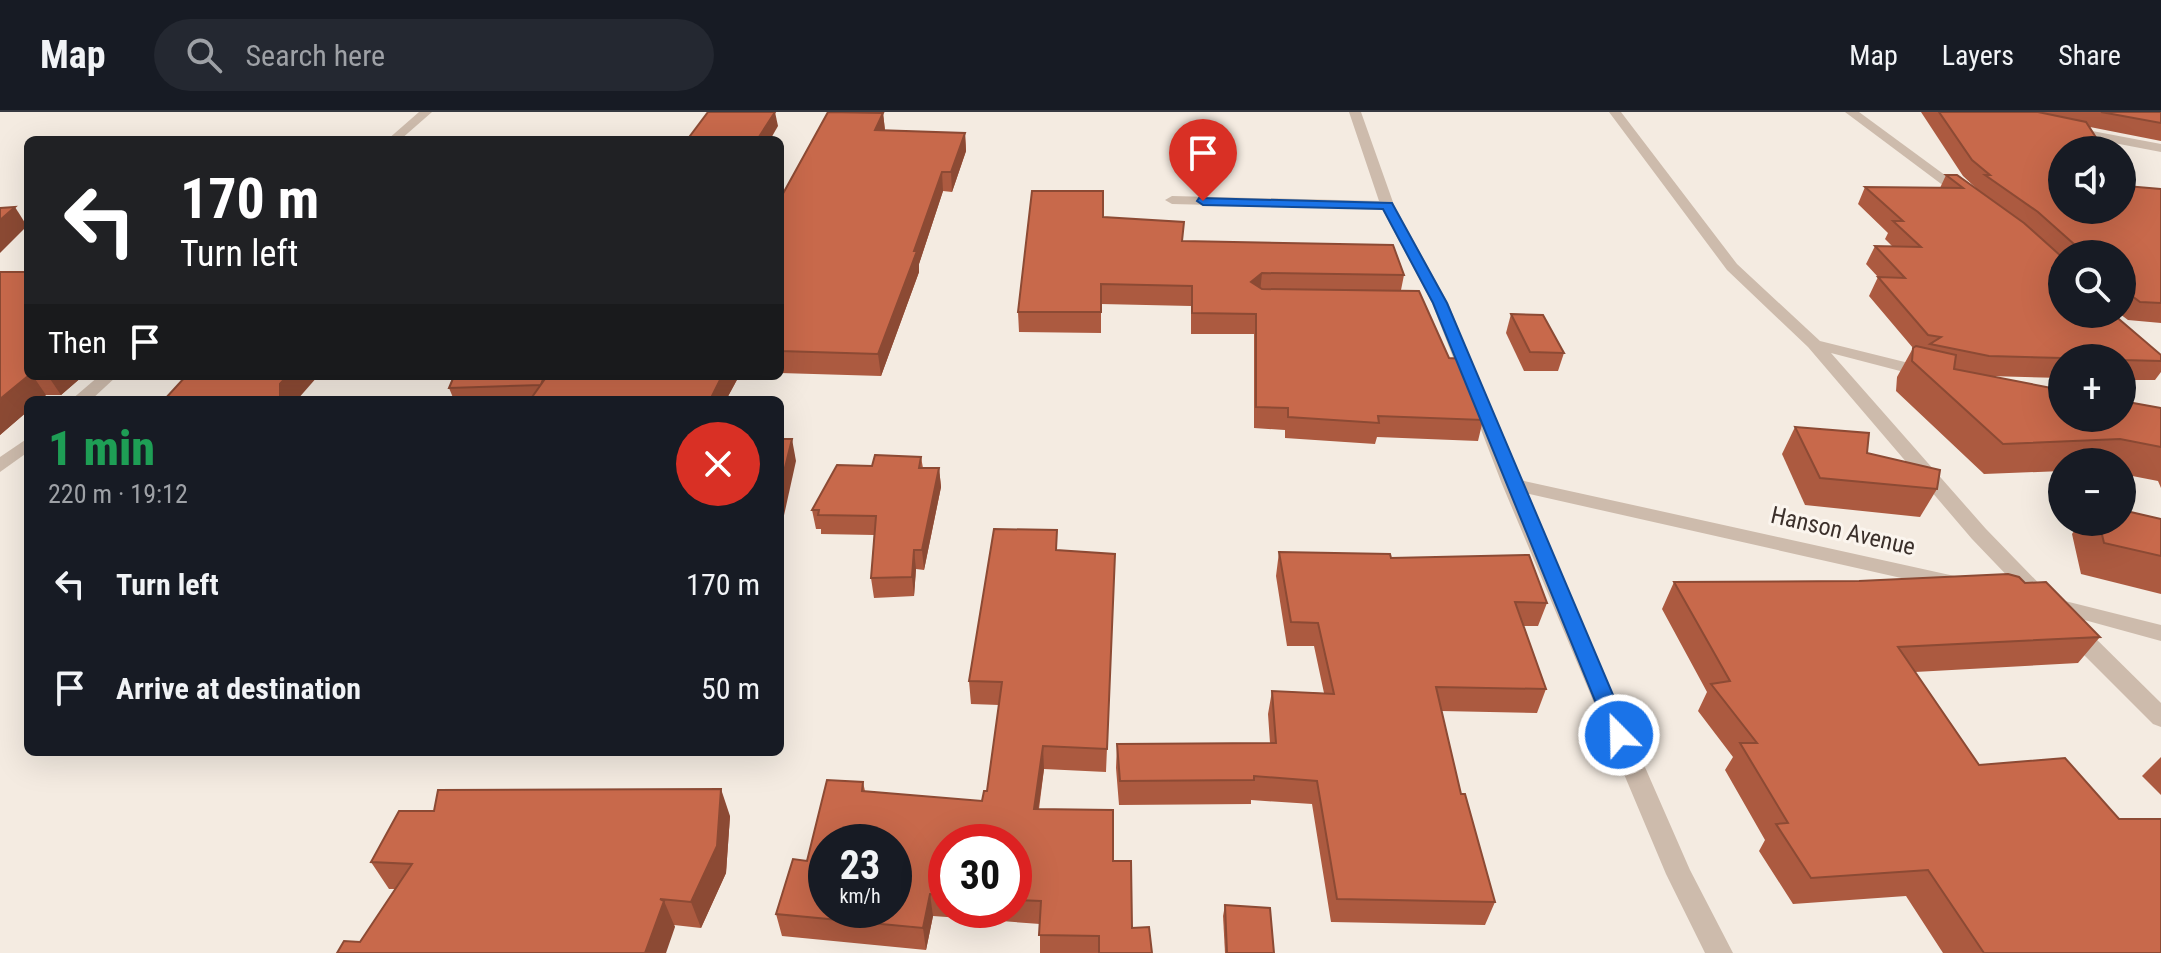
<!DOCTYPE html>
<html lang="en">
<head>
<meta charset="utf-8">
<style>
  :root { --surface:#171b24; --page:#242831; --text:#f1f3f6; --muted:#9ea1a6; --line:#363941 }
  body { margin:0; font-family:"Roboto Condensed",sans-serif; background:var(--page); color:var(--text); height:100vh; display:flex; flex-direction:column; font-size:30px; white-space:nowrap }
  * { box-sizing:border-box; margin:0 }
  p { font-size:26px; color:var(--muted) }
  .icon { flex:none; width:44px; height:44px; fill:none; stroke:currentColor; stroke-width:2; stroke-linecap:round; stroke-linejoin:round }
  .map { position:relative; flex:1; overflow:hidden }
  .details { position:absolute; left:24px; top:284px; width:760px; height:360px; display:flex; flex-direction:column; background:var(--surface); border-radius:12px; box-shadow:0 8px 32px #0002 }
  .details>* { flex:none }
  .top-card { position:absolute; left:24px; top:24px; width:760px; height:244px; border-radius:12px; box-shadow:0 8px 32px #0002; background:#202124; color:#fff; overflow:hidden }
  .fabs { position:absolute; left:2048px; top:24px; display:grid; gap:16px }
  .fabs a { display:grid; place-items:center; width:88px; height:88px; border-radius:50%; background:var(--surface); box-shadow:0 8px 32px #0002; font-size:40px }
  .speed { position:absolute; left:808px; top:712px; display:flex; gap:16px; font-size:40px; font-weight:700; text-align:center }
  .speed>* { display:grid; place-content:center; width:104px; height:104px; border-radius:50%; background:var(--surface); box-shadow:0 8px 32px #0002; line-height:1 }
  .speed small { font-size:20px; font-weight:400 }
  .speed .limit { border:12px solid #d22; background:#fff; color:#111 }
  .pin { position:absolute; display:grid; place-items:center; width:68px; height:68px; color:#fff; margin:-82px -34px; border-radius:50% 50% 50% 0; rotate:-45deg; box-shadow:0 0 8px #0007 }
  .pin .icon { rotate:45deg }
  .me { position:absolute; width:88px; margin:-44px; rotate:337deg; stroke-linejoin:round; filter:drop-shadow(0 0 6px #0008) }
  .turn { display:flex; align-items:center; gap:28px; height:168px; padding:0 24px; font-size:36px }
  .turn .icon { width:104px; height:104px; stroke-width:2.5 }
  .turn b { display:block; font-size:56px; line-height:68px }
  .then { display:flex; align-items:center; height:76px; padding:0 24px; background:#0003; gap:16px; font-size:30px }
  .round { display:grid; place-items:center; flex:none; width:84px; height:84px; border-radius:42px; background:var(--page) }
  .overview { display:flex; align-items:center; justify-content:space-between; height:136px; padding:0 24px }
  h1 { font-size:48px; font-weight:800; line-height:60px; color:#1e9e55 }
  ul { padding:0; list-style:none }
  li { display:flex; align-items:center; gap:24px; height:104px; padding:0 24px }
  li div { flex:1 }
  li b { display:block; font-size:30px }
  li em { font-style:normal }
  header { display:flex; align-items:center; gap:48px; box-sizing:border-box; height:112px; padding:0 40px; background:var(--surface); border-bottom:2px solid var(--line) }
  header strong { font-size:38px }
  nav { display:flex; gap:44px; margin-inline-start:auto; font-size:28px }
  .search { width:560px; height:72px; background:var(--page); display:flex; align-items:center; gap:20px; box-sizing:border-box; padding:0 28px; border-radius:44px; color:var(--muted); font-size:30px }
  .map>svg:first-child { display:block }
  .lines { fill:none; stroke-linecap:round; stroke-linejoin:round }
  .minor { fill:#cdbbac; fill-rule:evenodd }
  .wall { fill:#ac5a40; fill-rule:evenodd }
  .shaded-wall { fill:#8c4a34 }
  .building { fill:#c8694b; stroke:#8c4a34; stroke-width:2; fill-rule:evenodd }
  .route { fill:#1a73e8; stroke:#114b97; stroke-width:2 }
  .labels { text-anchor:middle; stroke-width:6; stroke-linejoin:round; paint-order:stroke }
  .street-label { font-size:24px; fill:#3b302b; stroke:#fbf5ee }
</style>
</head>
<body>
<header>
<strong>Map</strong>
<div class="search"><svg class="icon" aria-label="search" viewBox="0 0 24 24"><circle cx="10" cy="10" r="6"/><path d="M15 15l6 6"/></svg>Search here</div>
<nav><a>Map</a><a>Layers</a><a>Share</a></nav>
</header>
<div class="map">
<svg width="2161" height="841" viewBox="0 0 2161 841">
  <rect width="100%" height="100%" fill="#f4ebe1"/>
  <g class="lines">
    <g class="minor">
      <polygon points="419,0 432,0 400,28 387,28"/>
      <polygon points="1349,0 1361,0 1394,93 1448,191 1520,368 1959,465 1966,467 1969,472 1966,477 1959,479 1525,381 1690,758 1733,841 1705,841 1666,762 1502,372 1432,191 1382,97 1172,92 1165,88 1172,84 1379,89"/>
      <polygon points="1609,0 1621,0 1737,152 1820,229 1933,257 1935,261 1927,266 1831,241 1986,417 2053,486 2161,513 2161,529 2037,495 1972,427 1808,235 1727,158"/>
      <polygon points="1845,0 1859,0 1972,83 1960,86"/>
      <polygon points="2071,15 2161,32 2161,40 2067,22 2067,16"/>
      <polygon points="99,264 117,264 91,288 71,288"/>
      <polygon points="28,326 28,340 0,360 0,345"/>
      <polygon points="2073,510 2081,512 2161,591 2161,615 2153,612 2065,524 2062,518 2065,512"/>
    </g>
  </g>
  <g class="wall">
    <polygon points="1921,0 2161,0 2161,29 2090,15 2126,74 2161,77 2161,211 2128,208 2120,202 2122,202 2122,142 2062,142 2062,202 2161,243 2161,260 2155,268 2122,268 2122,246 2062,246 2062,266 1988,264 2161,296 2161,376 2158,369 2122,362 2122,350 2062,350 2062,359 1984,362 1896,279 1897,265 1913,236 1869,184 1878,165 1866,152 1875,134 1893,135 1885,127 1888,121 1858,92 1865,75 1940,76 1946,63 1977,77 1963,64"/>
    <polygon points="883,1 885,18 965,21 966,39 952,80 943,79 919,152 919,160 881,264 780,261 780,87"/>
    <polygon points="1103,105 1183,129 1404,163 1401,178 1449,246 1483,308 1478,329 1377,325 1375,332 1285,326 1285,318 1254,316 1254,222 1191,222 1191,194 1101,192 1101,221 1019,220 1018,200"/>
    <polygon points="0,160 28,264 83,264 61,283 46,283 0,323"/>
    <polygon points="1511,202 1564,241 1558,259 1524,259 1506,221"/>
    <polygon points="454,264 739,264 726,288 454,288 449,276"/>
    <polygon points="1795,315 1867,341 1937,377 1920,405 1805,393 1782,342"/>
    <polygon points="921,345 923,356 939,356 941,375 924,458 916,457 914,484 874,486 871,466 874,423 821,422 821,417 816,417 812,398 872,354"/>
    <polygon points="2161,407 2161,482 2081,462 2072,422 2080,410 2122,410"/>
    <path d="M1057 418V438L1115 442 1106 660 1044 657 1039 697 1113 749 1132 816 1152 841H1040V812L933 804 926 838 782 824 776 802 807 749 863 670 865 679 982 689 987 679 999 593 971 592 969 569ZM946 730H1014V798H946Z"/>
    <polygon points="1279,440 1391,446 1547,491 1538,514 1523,514 1546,577 1537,601 1441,599 1461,682 1495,790 1485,813 1331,810 1312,692 1251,688 1251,692 1119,693 1116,656 1117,632 1270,631 1268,602 1272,579 1324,581 1314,534 1287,534 1276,464"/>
    <polygon points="1674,470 2025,471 2100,525 2078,551 1915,560 1979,653 2161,841 1943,841 1906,784 1793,792 1759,739 1765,728 1725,658 1733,645 1698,599 1707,580 1662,497"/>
    <polygon points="2161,645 2161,683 2142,664"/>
    <polygon points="730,704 726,761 701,816 674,813 675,815 360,830 395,777 389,777 371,750"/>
    <polygon points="1225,793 1274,841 1225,841 1223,804"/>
  </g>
  <g class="shaded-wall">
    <polygon points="775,0 778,14 770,28 757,28"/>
    <polygon points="883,1 885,19 875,18"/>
    <polygon points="965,21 966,39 952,80 951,60"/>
    <polygon points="942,60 943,79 919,152 919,160 881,264 878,242"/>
    <polygon points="15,95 27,114 0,141 0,108"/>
    <polygon points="1262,161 1260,181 1251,170"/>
    <polygon points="28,264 33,264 46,283 40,288 28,288 28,299 0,323 0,287"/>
    <polygon points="48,264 83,264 61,283"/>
    <polygon points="287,264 318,264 297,288 280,288 280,272"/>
    <polygon points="722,264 739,264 726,288 710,288"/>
    <polygon points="792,327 796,349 781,417 780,376"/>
    <polygon points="939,356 941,375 924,458 922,438"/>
    <polygon points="914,438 916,457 914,484 912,465"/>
    <polygon points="1043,634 1044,657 1035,719 1034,697"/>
    <polygon points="721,677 730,704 726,761 701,816 691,790"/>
    <polygon points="930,782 933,804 926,838 923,816"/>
    <polygon points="664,789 675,815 666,841 645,841"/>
  </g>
  <g class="building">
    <polygon points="708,0 775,0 757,28 687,28"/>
    <polygon points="828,0 883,1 875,18 965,21 951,60 942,60 914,139 917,139 878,242 780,239 780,87"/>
    <polygon points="1939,0 2038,0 2086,10 2104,38 2062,38 2062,98 2122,98 2122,67 2126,74 2161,77 2161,191 2140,190 2128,181 2122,181 2122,142 2075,142 2075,133 2038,100 1985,63 1990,63 1972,48"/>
    <polygon points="2101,0 2161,0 2161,11"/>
    <polygon points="1946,63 1957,63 2024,111 2062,145 2062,202 2113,202 2161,243 2161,249 2122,248 2122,246 2062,246 1989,244 1930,232 1941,225 1928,223 1878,165 1905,166 1875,134 1921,135 1893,109 1903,109 1865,75 1963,76"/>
    <polygon points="1032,79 1103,79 1103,105 1184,110 1182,129 1393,133 1404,163 1262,161 1251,170 1262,177 1419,179 1449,246 1464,247 1483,308 1378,304 1379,311 1288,305 1288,296 1256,295 1256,202 1192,201 1192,174 1101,172 1101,200 1018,200"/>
    <polygon points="15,95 0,108 0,96"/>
    <polygon points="0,160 28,160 28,264 0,287"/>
    <polygon points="1511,202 1543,203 1564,241 1530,240"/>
    <polygon points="1916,234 1956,243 1954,257 2062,278 2062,306 2122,306 2122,289 2161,296 2161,335 2120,327 2003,332 1912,249 1913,236"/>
    <polygon points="186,264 287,264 280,272 280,288 164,288"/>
    <polygon points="454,264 544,264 541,273 449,276"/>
    <polygon points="547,264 722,264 710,288 530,288"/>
    <polygon points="1795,315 1869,321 1867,341 1940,358 1937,377 1820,366"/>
    <polygon points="780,327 792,327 780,376"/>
    <polygon points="875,343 921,345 919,356 939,356 922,438 914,438 912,465 871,466 876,404 818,403 819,398 812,398 837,353 872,354"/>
    <polygon points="2122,398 2161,407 2161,444 2104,431 2099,410 2122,410"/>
    <path d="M994 417 1057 418 1056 438 1115 442 1107 637 1043 634 1034 697 1113 698V749H1131L1132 816 1149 815 1152 841H1099V824L1039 823 1041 789 1014 788V730H946V783L930 782 923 816 776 802 793 747 807 749 827 668 863 670 862 679 982 689 984 679H987L1002 570 969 569ZM826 730H894V798H826Z"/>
    <polygon points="1279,440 1390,442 1391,446 1529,443 1547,491 1515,490 1546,577 1436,575 1461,682 1465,682 1495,790 1337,787 1317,669 1254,664 1254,668 1120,669 1117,632 1276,631 1272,579 1334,582 1318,511 1291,510"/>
    <polygon points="2008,462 2019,465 2025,471 2046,470 2100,525 1898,535 1979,653 2065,646 2119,707 2161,707 2161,841 1984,841 1928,758 1811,766 1776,712 1788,711 1740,631 1757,631 1711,572 1730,569 1674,470 1859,469"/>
    <polygon points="721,677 717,734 691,790 660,787 664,789 645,841 337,841 344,829 360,830 412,752 371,750 399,699 434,699 438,678"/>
    <polygon points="1225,793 1270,796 1274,841 1227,841"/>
  </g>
  <polygon class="route" points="1199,86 1392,91 1447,191 1630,623 1627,629 1619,631 1612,629 1609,623 1433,191 1383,97 1203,93 1197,89"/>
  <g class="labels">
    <g class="street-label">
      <text transform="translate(1843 419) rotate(13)" y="8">Hanson Avenue</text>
    </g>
  </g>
</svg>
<div class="fabs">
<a><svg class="icon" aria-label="sound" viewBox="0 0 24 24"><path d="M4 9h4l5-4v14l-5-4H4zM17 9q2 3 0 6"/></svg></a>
<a><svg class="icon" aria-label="search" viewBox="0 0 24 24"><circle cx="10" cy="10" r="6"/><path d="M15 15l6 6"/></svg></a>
<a>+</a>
<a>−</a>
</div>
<div class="speed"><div>23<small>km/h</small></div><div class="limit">30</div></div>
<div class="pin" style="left:1203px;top:89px;background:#d93025"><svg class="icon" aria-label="arrive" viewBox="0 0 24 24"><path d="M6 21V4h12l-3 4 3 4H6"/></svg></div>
<svg class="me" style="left:1619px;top:623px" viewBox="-20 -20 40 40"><circle r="17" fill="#1a73e8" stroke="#fff" stroke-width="3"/><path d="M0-11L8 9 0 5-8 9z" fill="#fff"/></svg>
<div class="top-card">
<div class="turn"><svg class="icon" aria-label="left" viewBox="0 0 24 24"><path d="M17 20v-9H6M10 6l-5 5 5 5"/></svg><div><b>170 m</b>Turn left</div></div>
<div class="then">Then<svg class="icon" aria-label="arrive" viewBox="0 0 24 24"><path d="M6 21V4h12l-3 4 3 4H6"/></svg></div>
</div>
<section class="details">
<div class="overview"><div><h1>1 min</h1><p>220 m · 19:12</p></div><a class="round" style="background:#d93025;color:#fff"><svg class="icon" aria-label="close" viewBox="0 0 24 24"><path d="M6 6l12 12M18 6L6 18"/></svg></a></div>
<ul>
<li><svg class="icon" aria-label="left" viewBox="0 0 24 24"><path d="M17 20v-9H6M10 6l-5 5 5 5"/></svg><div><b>Turn left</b></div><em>170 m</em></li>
<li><svg class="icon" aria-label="arrive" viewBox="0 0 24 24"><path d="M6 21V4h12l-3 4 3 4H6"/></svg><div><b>Arrive at destination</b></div><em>50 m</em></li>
</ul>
</section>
</div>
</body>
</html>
